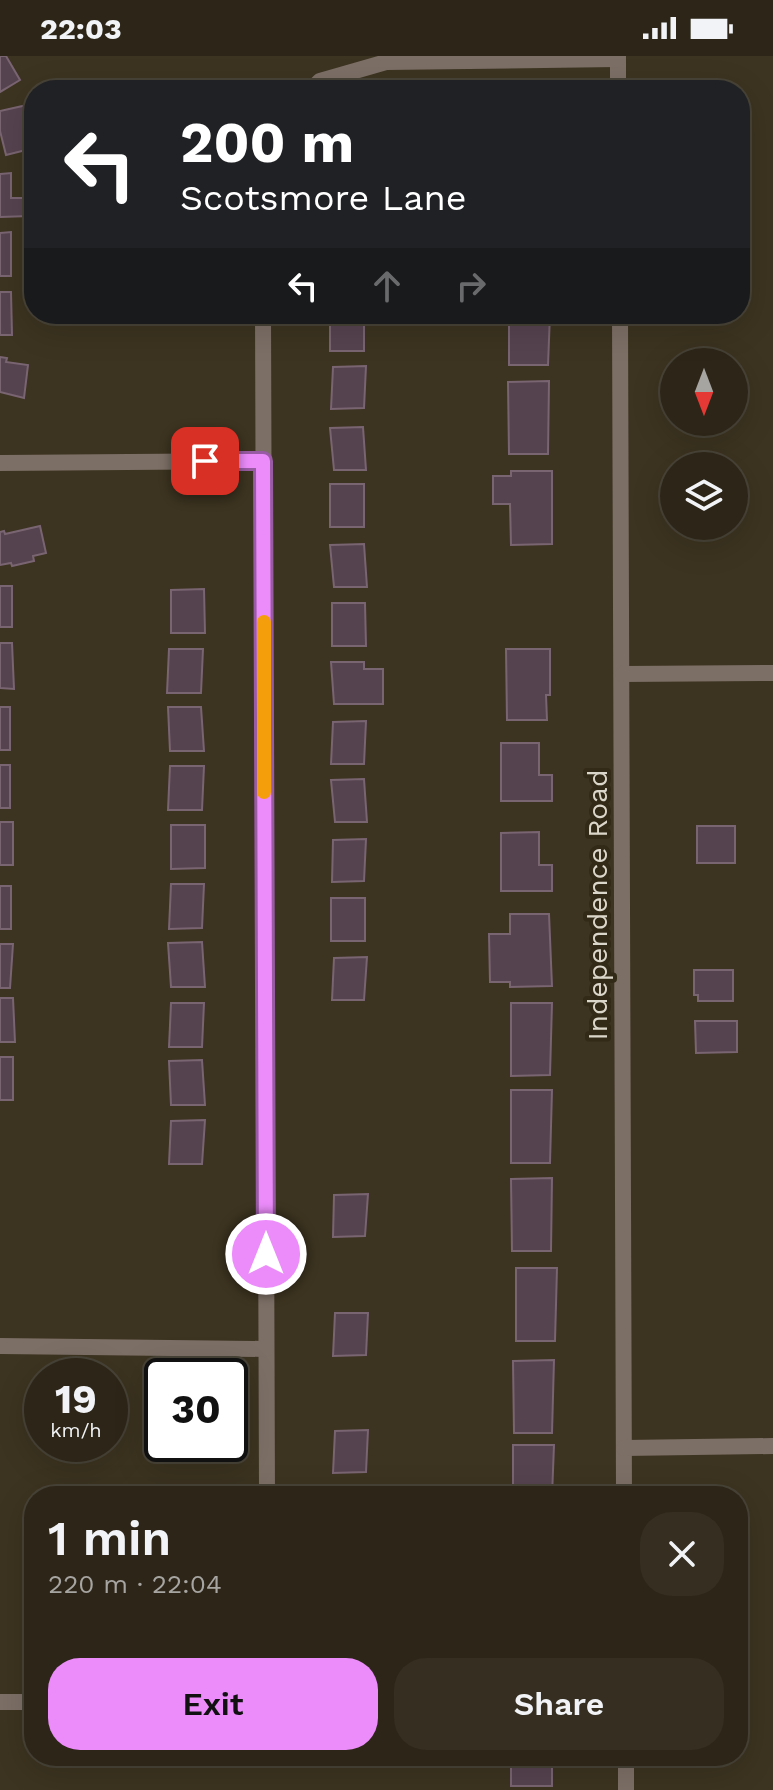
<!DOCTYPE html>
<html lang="en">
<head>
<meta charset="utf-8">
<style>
  :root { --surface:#2d2618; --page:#352e21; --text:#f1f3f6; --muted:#a7a5a2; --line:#484337; --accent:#ec8cfb }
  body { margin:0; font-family:"Work Sans",sans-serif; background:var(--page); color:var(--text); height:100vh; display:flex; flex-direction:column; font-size:30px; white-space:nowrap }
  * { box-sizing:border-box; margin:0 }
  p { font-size:26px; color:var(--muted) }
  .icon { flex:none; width:44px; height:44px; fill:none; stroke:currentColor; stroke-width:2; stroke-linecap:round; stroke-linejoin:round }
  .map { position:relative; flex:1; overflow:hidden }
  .panel { position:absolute; left:24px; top:1430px; width:724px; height:280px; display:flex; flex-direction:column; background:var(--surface); border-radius:32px; box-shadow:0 8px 32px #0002,0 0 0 2px var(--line) }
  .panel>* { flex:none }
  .top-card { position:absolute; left:24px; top:24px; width:726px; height:244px; border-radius:32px; box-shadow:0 8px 32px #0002,0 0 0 2px var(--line); background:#202124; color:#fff; overflow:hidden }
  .needle { width:52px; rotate:180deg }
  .controls { position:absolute; left:660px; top:292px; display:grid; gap:16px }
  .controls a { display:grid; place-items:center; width:88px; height:88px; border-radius:50%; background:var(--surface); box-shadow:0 8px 32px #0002,0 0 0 2px var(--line); font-size:40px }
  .speed { position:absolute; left:24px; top:1302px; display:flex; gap:16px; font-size:40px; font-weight:700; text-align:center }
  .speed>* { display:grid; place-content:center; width:104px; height:104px; border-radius:50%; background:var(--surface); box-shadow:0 8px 32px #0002,0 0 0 2px var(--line); line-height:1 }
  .speed small { font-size:20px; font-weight:400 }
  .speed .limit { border:4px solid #111; border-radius:12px; background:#fff; color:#111 }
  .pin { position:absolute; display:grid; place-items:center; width:68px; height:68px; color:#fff; margin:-34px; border-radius:16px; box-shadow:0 4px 12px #0006 }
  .me { position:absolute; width:88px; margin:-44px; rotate:0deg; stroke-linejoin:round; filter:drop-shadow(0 0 6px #0008) }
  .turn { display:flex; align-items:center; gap:28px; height:168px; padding:0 24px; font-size:36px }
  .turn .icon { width:104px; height:104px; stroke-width:2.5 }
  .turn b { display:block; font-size:56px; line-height:68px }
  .lanes { display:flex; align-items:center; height:76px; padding:0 24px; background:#0003; justify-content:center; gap:40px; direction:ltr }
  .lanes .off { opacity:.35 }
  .round { display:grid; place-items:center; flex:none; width:84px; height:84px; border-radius:32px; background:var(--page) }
  .overview { display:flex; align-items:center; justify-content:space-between; height:136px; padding:0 24px }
  h1 { font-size:48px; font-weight:600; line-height:60px }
  .action { display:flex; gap:16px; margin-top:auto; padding:16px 24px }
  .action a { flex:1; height:92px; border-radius:32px; background:var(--accent); color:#111; font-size:32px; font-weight:600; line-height:92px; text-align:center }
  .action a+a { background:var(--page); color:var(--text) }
  .status { display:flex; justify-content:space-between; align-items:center; height:56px; padding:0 40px; background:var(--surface); direction:ltr }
  .status svg { height:22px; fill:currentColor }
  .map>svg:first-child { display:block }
  .building { fill:#564350; stroke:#796472; stroke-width:2 }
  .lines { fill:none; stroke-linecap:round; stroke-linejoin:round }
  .minor { stroke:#7c6f66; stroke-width:16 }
  .route-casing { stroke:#995ba3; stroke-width:20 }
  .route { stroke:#ec8cfb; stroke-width:14 }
  .slow { stroke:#f59e0b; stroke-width:14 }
  .labels { text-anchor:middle; stroke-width:8; stroke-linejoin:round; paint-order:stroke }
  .street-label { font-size:28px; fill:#dbd6ca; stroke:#322916 }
</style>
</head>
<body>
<div class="status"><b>22:03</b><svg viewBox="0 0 49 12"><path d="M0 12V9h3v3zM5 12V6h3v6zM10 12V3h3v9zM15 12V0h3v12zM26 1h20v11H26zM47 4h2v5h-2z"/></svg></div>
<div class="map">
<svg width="773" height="1734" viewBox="0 0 773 1734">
  <rect width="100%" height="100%" fill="#3c3320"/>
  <g class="building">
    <polygon points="0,0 6,0 20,24 0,36"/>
    <polygon points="27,49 34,77 34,92 6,99 0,75 0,55"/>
    <polygon points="11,117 11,142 29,142 29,160 0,161 0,118"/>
    <polygon points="11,176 11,220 0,220 0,177"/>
    <polygon points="0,236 11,236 12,279 0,279"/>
    <rect x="330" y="258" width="34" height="37"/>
    <polygon points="509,258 550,258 548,309 509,309"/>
    <polygon points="0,301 7,302 6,306 28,309 24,342 0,336"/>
    <polygon points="366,310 364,352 331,353 333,311"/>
    <polygon points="549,325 548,398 509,398 508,326"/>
    <polygon points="363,371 366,414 334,414 330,372"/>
    <polygon points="511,415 552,415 552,488 511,489 510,448 493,448 493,420 511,420"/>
    <rect x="330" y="428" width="34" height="43"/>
    <polygon points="40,470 46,497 33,500 34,505 12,510 11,507 0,509 0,476 4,475 5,478"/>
    <polygon points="364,488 367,531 334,531 330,489"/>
    <rect x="0" y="530" width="12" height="41"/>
    <polygon points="204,533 205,577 171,577 171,534"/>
    <polygon points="332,547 365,547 366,590 332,590"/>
    <polygon points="0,587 12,587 14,633 0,632"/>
    <polygon points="169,593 203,593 201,637 167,637"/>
    <polygon points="506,593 550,593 550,639 546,639 547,664 507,664"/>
    <polygon points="331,606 364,606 364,613 383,613 383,648 334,648"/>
    <rect x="0" y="651" width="10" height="43"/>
    <polygon points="168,651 201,651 204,695 170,695"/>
    <polygon points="366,665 364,708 331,708 333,666"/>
    <polygon points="501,687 539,687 539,719 552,719 552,745 501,745"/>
    <rect x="0" y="709" width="10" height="43"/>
    <polygon points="170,710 204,710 202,754 168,754"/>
    <polygon points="364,723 367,766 335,766 331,724"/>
    <rect x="0" y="766" width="13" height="43"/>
    <polygon points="171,769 205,769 205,812 171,813"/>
    <rect x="697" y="770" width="38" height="37"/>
    <polygon points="539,776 539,809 552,809 552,835 501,835 501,777"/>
    <polygon points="366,783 364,825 332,826 333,784"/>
    <polygon points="171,828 204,828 202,872 169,873"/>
    <rect x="0" y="830" width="11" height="43"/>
    <rect x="331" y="842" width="34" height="43"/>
    <polygon points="510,858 549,858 552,930 510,931 510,926 490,926 489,878 510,878"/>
    <polygon points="202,886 205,931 171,931 168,887"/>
    <polygon points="0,888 13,888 10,932 0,932"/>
    <polygon points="367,901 364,944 332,944 334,902"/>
    <polygon points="694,914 733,914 733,945 698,945 698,939 694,939"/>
    <polygon points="0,942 13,942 15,986 0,986"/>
    <polygon points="171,947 204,947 202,991 169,991"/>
    <polygon points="511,947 552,947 550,1019 511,1020"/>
    <polygon points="695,965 737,965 737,996 696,997"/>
    <rect x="0" y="1001" width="13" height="43"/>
    <polygon points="202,1004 205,1049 171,1049 169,1005"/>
    <polygon points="511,1034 552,1034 550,1107 511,1107"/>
    <polygon points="205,1064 202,1108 169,1108 171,1065"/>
    <polygon points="552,1122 551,1195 512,1195 511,1123"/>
    <polygon points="368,1138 365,1180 333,1181 334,1139"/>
    <polygon points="516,1212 557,1212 555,1285 516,1285"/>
    <polygon points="335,1257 368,1257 366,1299 333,1300"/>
    <polygon points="554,1304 552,1377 514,1377 513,1305"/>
    <polygon points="368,1374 366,1416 333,1417 335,1375"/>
    <polygon points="513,1389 554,1389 552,1440 513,1440"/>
    <rect x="511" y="1700" width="41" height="30"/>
  </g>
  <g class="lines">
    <g class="minor">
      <polyline points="618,0 618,34"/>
      <polyline points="311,34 320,25 386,6 618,3"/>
      <polyline points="263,258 267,1440"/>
      <polyline points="620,258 624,1440"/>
      <polyline points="0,407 263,405"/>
      <polyline points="623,618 773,617"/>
      <polyline points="0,1290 266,1293"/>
      <polyline points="624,1392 773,1390"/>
      <polyline points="0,1646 34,1646"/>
      <polyline points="626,1700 626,1734"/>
    </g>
  </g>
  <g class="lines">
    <defs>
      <polyline id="route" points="205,405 263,405 266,1198"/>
    </defs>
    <use href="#route" class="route-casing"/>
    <use href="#route" class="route"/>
    <polyline class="slow" points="264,566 264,736"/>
  </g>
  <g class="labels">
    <g class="street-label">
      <text transform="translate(597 849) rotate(-90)" y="10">Independence Road</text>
    </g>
  </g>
</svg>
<div class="controls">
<a><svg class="needle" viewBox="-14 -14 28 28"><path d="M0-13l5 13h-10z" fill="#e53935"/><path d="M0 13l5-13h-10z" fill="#a7a5a2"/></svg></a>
<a><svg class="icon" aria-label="layers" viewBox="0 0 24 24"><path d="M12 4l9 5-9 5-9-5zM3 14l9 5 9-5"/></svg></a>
</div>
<div class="speed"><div>19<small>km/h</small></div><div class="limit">30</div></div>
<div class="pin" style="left:205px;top:405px;background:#d93025"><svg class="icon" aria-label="arrive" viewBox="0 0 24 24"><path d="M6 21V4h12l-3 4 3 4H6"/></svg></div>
<svg class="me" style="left:266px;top:1198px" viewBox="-20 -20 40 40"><circle r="17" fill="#ec8cfb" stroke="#fff" stroke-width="3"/><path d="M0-11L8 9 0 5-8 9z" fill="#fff"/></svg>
<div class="top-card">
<div class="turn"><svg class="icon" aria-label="left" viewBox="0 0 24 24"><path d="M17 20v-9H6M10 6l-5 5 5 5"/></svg><div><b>200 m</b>Scotsmore Lane</div></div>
<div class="lanes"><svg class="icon" aria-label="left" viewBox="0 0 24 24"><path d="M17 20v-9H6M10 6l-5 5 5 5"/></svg><svg class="icon off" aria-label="ahead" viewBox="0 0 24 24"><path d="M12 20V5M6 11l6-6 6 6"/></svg><svg class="icon off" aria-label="right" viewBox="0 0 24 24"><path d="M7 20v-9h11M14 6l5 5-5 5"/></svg></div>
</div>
<section class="panel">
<div class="overview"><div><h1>1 min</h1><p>220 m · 22:04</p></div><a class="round"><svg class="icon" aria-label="close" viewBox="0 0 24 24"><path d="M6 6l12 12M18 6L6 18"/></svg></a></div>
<div class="action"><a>Exit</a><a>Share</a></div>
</section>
</div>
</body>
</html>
